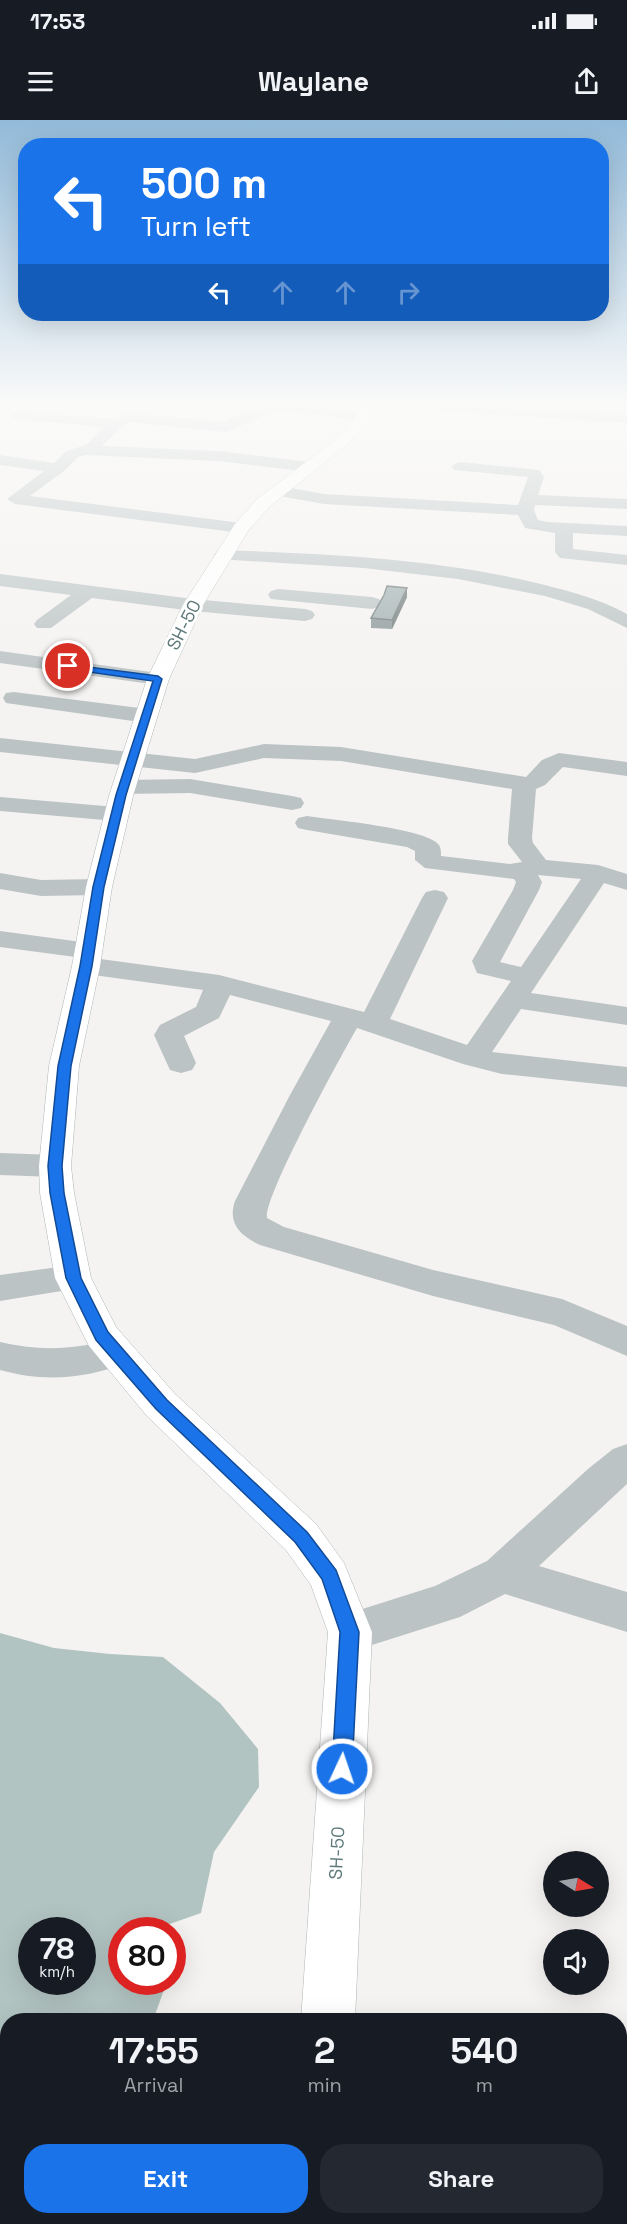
<!DOCTYPE html>
<html lang="en">
<head>
<meta charset="utf-8">
<style>
  :root { --surface:#171b24; --page:#242831; --text:#f1f3f6; --muted:#9ea1a6; --accent:#1a73e8 }
  body { margin:0; font-family:"Space Grotesk",sans-serif; background:var(--page); color:var(--text); height:100vh; display:flex; flex-direction:column; font-size:22px; white-space:nowrap }
  * { box-sizing:border-box; margin:0 }
  p { font-size:20px; color:var(--muted) }
  .icon { flex:none; width:33px; height:33px; fill:none; stroke:currentColor; stroke-width:2; stroke-linecap:round; stroke-linejoin:round }
  .map { position:relative; flex:1; overflow:hidden }
  .drawer { position:absolute; left:0px; top:1893px; width:627px; height:212px; display:flex; flex-direction:column; background:var(--surface); border-radius:24px 24px 0 0; box-shadow:0 6px 24px #0002 }
  .drawer>* { flex:none }
  .hud { position:absolute; left:18px; top:18px; width:591px; height:183px; border-radius:24px; box-shadow:0 6px 24px #0002; background:#1a73e8; color:#fff; overflow:hidden }
  .needle { width:39px; rotate:101deg }
  .tools { position:absolute; left:543px; top:1731px; display:grid; gap:12px }
  .tools a { display:grid; place-items:center; width:66px; height:66px; border-radius:50%; background:var(--surface); box-shadow:0 6px 24px #0002; font-size:30px }
  .speed { position:absolute; left:18px; top:1797px; display:flex; gap:12px; font-size:30px; font-weight:700; text-align:center }
  .speed>* { display:grid; place-content:center; width:78px; height:78px; border-radius:50%; background:var(--surface); box-shadow:0 6px 24px #0002; line-height:1 }
  .speed small { font-size:15px; font-weight:400 }
  .speed .limit { border:9px solid #d22; background:#fff; color:#111 }
  .pin { position:absolute; display:grid; place-items:center; width:51px; height:51px; color:#fff; margin:-26px; border:3px solid #fff; border-radius:50%; box-shadow:0 2px 6px #0007 }
  .me { position:absolute; width:66px; margin:-33px; rotate:3deg; stroke-linejoin:round; filter:drop-shadow(0 0 4px #0008) }
  .turn { display:flex; align-items:center; gap:21px; height:126px; padding:0 24px; font-size:27px }
  .turn .icon { width:78px; height:78px; stroke-width:2.5 }
  .turn b { display:block; font-size:42px; line-height:51px }
  .lanes { display:flex; align-items:center; height:57px; padding:0 24px; background:#0003; justify-content:center; gap:30px; direction:ltr }
  .lanes .off { opacity:.35 }
  .eta { display:flex; justify-content:space-evenly; align-items:center; height:102px; text-align:center }
  .eta b { font-size:36px; font-weight:600; line-height:42px }
  .action { display:flex; gap:12px; margin-top:auto; padding:12px 24px }
  .action a { flex:1; height:69px; border-radius:24px; background:var(--accent); color:#fff; font-size:24px; font-weight:600; line-height:69px; text-align:center }
  .action a+a { background:var(--page); color:var(--text) }
  .status { display:flex; justify-content:space-between; align-items:center; height:42px; padding:0 30px; background:var(--surface); direction:ltr }
  .status svg { height:16px; fill:currentColor }
  header { display:flex; justify-content:space-between; align-items:center; height:78px; padding:0 24px; background:var(--surface); font-size:27px; font-weight:600 }
  .map>svg:first-child { display:block }
  .water { fill:#b2c4c2; fill-rule:evenodd }
  .lines { fill:none; stroke-linecap:round; stroke-linejoin:round }
  .highway-casing { stroke:#afb6b7; stroke-width:1 }
  .minor { fill:#bbc3c4; fill-rule:evenodd }
  .highway { fill:#fff; fill-rule:evenodd }
  .wall { fill:#8a9696 }
  .shaded-wall { fill:#707a7a }
  .building { fill:#a0afaf; stroke:#707a7a; stroke-width:1.5 }
  .route { fill:#1a73e8; stroke:#114b97; stroke-width:1.5 }
  .labels { text-anchor:middle; stroke-width:6; stroke-linejoin:round; paint-order:stroke }
  .street-label { font-size:18px; fill:#607a7c; stroke:#fff }
</style>
</head>
<body>
<div class="status"><b>17:53</b><svg viewBox="0 0 49 12"><path d="M0 12V9h3v3zM5 12V6h3v6zM10 12V3h3v9zM15 12V0h3v12zM26 1h20v11H26zM47 4h2v5h-2z"/></svg></div>
<header><svg class="icon" aria-label="menu" viewBox="0 0 24 24"><path d="M4 6h16M4 12h16M4 18h16"/></svg>Waylane<svg class="icon" aria-label="share" viewBox="0 0 24 24"><path d="M12 15V3M7 8l5-5 5 5M5 13v7h14v-7"/></svg></header>
<div class="map">
<svg width="627" height="2104" viewBox="0 0 627 2104">
  <rect width="100%" height="100%" fill="#f5f3f1"/>
  <path class="water" d="M0 1513 54 1528 110 1534 163 1537 220 1583 258 1629 259 1667 214 1732 201 1793 164 1806V1810H122V1862H167L153 1900H8L7 1953 0 1956ZM32 1810H82V1862H32Z"/>
  <g class="lines">
    <defs>
      <g id="highway">
        <polygon points="362,284 376,284 369,299 349,323 269,387 248,411 203,485 169,559 133,676 112,767 100,846 79,946 71,1046 74,1073 91,1158 116,1207 175,1274 316,1404 344,1443 372,1512 355,1900 301,1900 328,1512 311,1465 286,1430 147,1296 89,1226 55,1158 40,1073 39,1046 49,946 72,846 86,767 109,676 147,559 183,485 235,404 257,379 339,317 355,298"/>
        <rect x="288" y="2097" width="58" height="7"/>
      </g>
    </defs>
    <use href="#highway" class="highway-casing"/>
    <g class="minor">
      <polygon points="295,284 318,286 367,296 369,299 362,303 318,294 274,291 226,312 130,302 122,306 102,326 218,331 310,342 318,347 310,352 218,341 86,335 78,337 64,351 30,376 241,403 247,404 250,408 247,412 241,413 15,384 7,379 44,351 0,345 0,335 54,343 66,331 86,325 104,307 18,299 13,298 11,295 13,292 113,299 128,293 224,302 260,285"/>
      <polygon points="392,284 466,284 627,295 627,303 399,288"/>
      <polygon points="460,342 539,350 544,357 538,375 627,379 627,389 535,385 534,390 538,400 548,402 627,406 627,416 573,413 573,429 627,435 627,445 560,438 555,432 555,413 525,408 518,395 324,384 274,375 272,371 280,366 324,374 518,385 528,357 454,350 452,347 454,344"/>
      <path d="M223 430C325 434 428 438 528 461 562 469 596 477 627 494V508L588 489 545 476 458 459 364 448 217 439 214 435 217 431Z"/>
      <polygon points="0,454 193,479 305,489 312,491 315,495 312,499 305,501 193,491 92,478 51,508 37,508 34,504 37,500 71,475 0,466"/>
      <polygon points="278,469 372,477 379,479 382,483 379,487 372,489 271,479 268,475 271,471"/>
      <polygon points="0,531 158,553 165,555 169,559 165,563 158,565 0,543"/>
      <polygon points="14,572 147,589 155,591 158,596 155,601 147,603 6,583 3,578 6,573"/>
      <path d="M0 618 195 639 264 624 341 627 526 657 542 640 559 633 627 642V656L563 647 545 665 536 669 532 718 533 723 546 740 598 745 627 754V770L604 763 531 873 627 887V905L521 889 492 932 627 947V967L502 954 463 944 357 908C342 934 263 1078 267 1098L284 1107 433 1150 562 1179 627 1206V1236L554 1205 433 1176 260 1125C241 1116 227 1104 235 1081L290 975 331 901 230 875 219 898 184 916 196 943 192 950 181 953 170 950 154 915 160 905 196 887 203 870 86 854 76 852 72 846 76 840 83 838 0 827V811L89 823 99 825 103 831 99 837 93 838 219 855 364 892 422 778 426 772 435 770 444 772 448 778 390 899 467 925 511 861 477 853 472 841 513 770 516 762 514 759 425 748 415 740V731L407 727 307 710 298 708 295 703 298 698 307 696C333 700 421 708 437 723 441 726 441 731 441 736L510 744 522 742 508 724V718L512 669 341 641 264 638 195 653 0 632ZM538 755 581 759 521 847 500 842 539 770 542 762Z"/>
      <polygon points="190,659 292,676 301,678 304,683 301,688 292,690 190,673 124,674 116,672 112,667 116,662 124,660"/>
      <polygon points="0,677 116,687 125,689 128,694 125,699 116,701 0,691"/>
      <polygon points="0,753 41,760 99,759 108,761 112,767 108,773 99,775 41,776 0,769"/>
      <polygon points="0,1033 55,1035 67,1038 71,1046 67,1054 55,1057 0,1055"/>
      <polygon points="73,1145 86,1149 91,1158 86,1167 0,1181 0,1155"/>
      <path d="M116 1219 129 1223 135 1233 129 1243C83 1258 48 1263 0 1250V1222C44 1232 73 1229 116 1219Z"/>
      <polygon points="627,1324 627,1364 539,1446 627,1472 627,1512 505,1474 460,1497 350,1532 334,1526 328,1512 334,1498 435,1466 487,1441 588,1349 613,1329"/>
    </g>
    <use href="#highway" class="highway"/>
  </g>
  <polygon class="wall" points="407,468 407,477 392,509 371,508 371,498"/>
  <polygon class="shaded-wall" points="407,468 407,477 392,509 392,500"/>
  <polygon class="building" points="387,466 407,468 392,500 371,498 384,475"/>
  <linearGradient id="sky" x2="0" y2="1"><stop stop-color="#92bad9"/><stop offset="0.49" stop-color="#fafaf9"/><stop offset="1" stop-color="#fafaf9" stop-opacity="0"/></linearGradient>
  <rect width="627" height="579" fill="url(#sky)"/>
  <polygon class="route" points="65,544 158,556 162,559 126,675 104,767 92,846 71,946 62,1046 64,1073 81,1158 108,1212 167,1280 307,1412 336,1450 359,1512 352,1649 349,1656 342,1659 335,1656 332,1649 340,1512 322,1459 295,1422 156,1289 96,1220 66,1158 50,1073 48,1046 58,946 80,846 93,767 116,675 153,561 68,549 63,546"/>
  <g class="labels">
    <g class="street-label">
      <text transform="translate(184 505) rotate(-63)" y="6">SH-50</text>
      <text transform="translate(337 1733) rotate(-87)" y="6">SH-50</text>
    </g>
  </g>
</svg>
<div class="tools">
<a><svg class="needle" viewBox="-14 -14 28 28"><path d="M0-13l5 13h-10z" fill="#e53935"/><path d="M0 13l5-13h-10z" fill="#9ea1a6"/></svg></a>
<a><svg class="icon" aria-label="sound" viewBox="0 0 24 24"><path d="M4 9h4l5-4v14l-5-4H4zM17 9q2 3 0 6"/></svg></a>
</div>
<div class="speed"><div>78<small>km/h</small></div><div class="limit">80</div></div>
<div class="pin" style="left:68px;top:546px;background:#d93025"><svg class="icon" aria-label="arrive" viewBox="0 0 24 24"><path d="M6 21V4h12l-3 4 3 4H6"/></svg></div>
<svg class="me" style="left:342px;top:1649px" viewBox="-20 -20 40 40"><circle r="17" fill="#1a73e8" stroke="#fff" stroke-width="3"/><path d="M0-11L8 9 0 5-8 9z" fill="#fff"/></svg>
<div class="hud">
<div class="turn"><svg class="icon" aria-label="left" viewBox="0 0 24 24"><path d="M17 20v-9H6M10 6l-5 5 5 5"/></svg><div><b>500 m</b>Turn left</div></div>
<div class="lanes"><svg class="icon" aria-label="left" viewBox="0 0 24 24"><path d="M17 20v-9H6M10 6l-5 5 5 5"/></svg><svg class="icon off" aria-label="ahead" viewBox="0 0 24 24"><path d="M12 20V5M6 11l6-6 6 6"/></svg><svg class="icon off" aria-label="ahead" viewBox="0 0 24 24"><path d="M12 20V5M6 11l6-6 6 6"/></svg><svg class="icon off" aria-label="right" viewBox="0 0 24 24"><path d="M7 20v-9h11M14 6l5 5-5 5"/></svg></div>
</div>
<section class="drawer">
<div class="eta">
<div><b>17:55</b><p>Arrival</p></div>
<div><b>2</b><p>min</p></div>
<div><b>540</b><p>m</p></div>
</div>
<div class="action"><a>Exit</a><a>Share</a></div>
</section>
</div>
</body>
</html>
